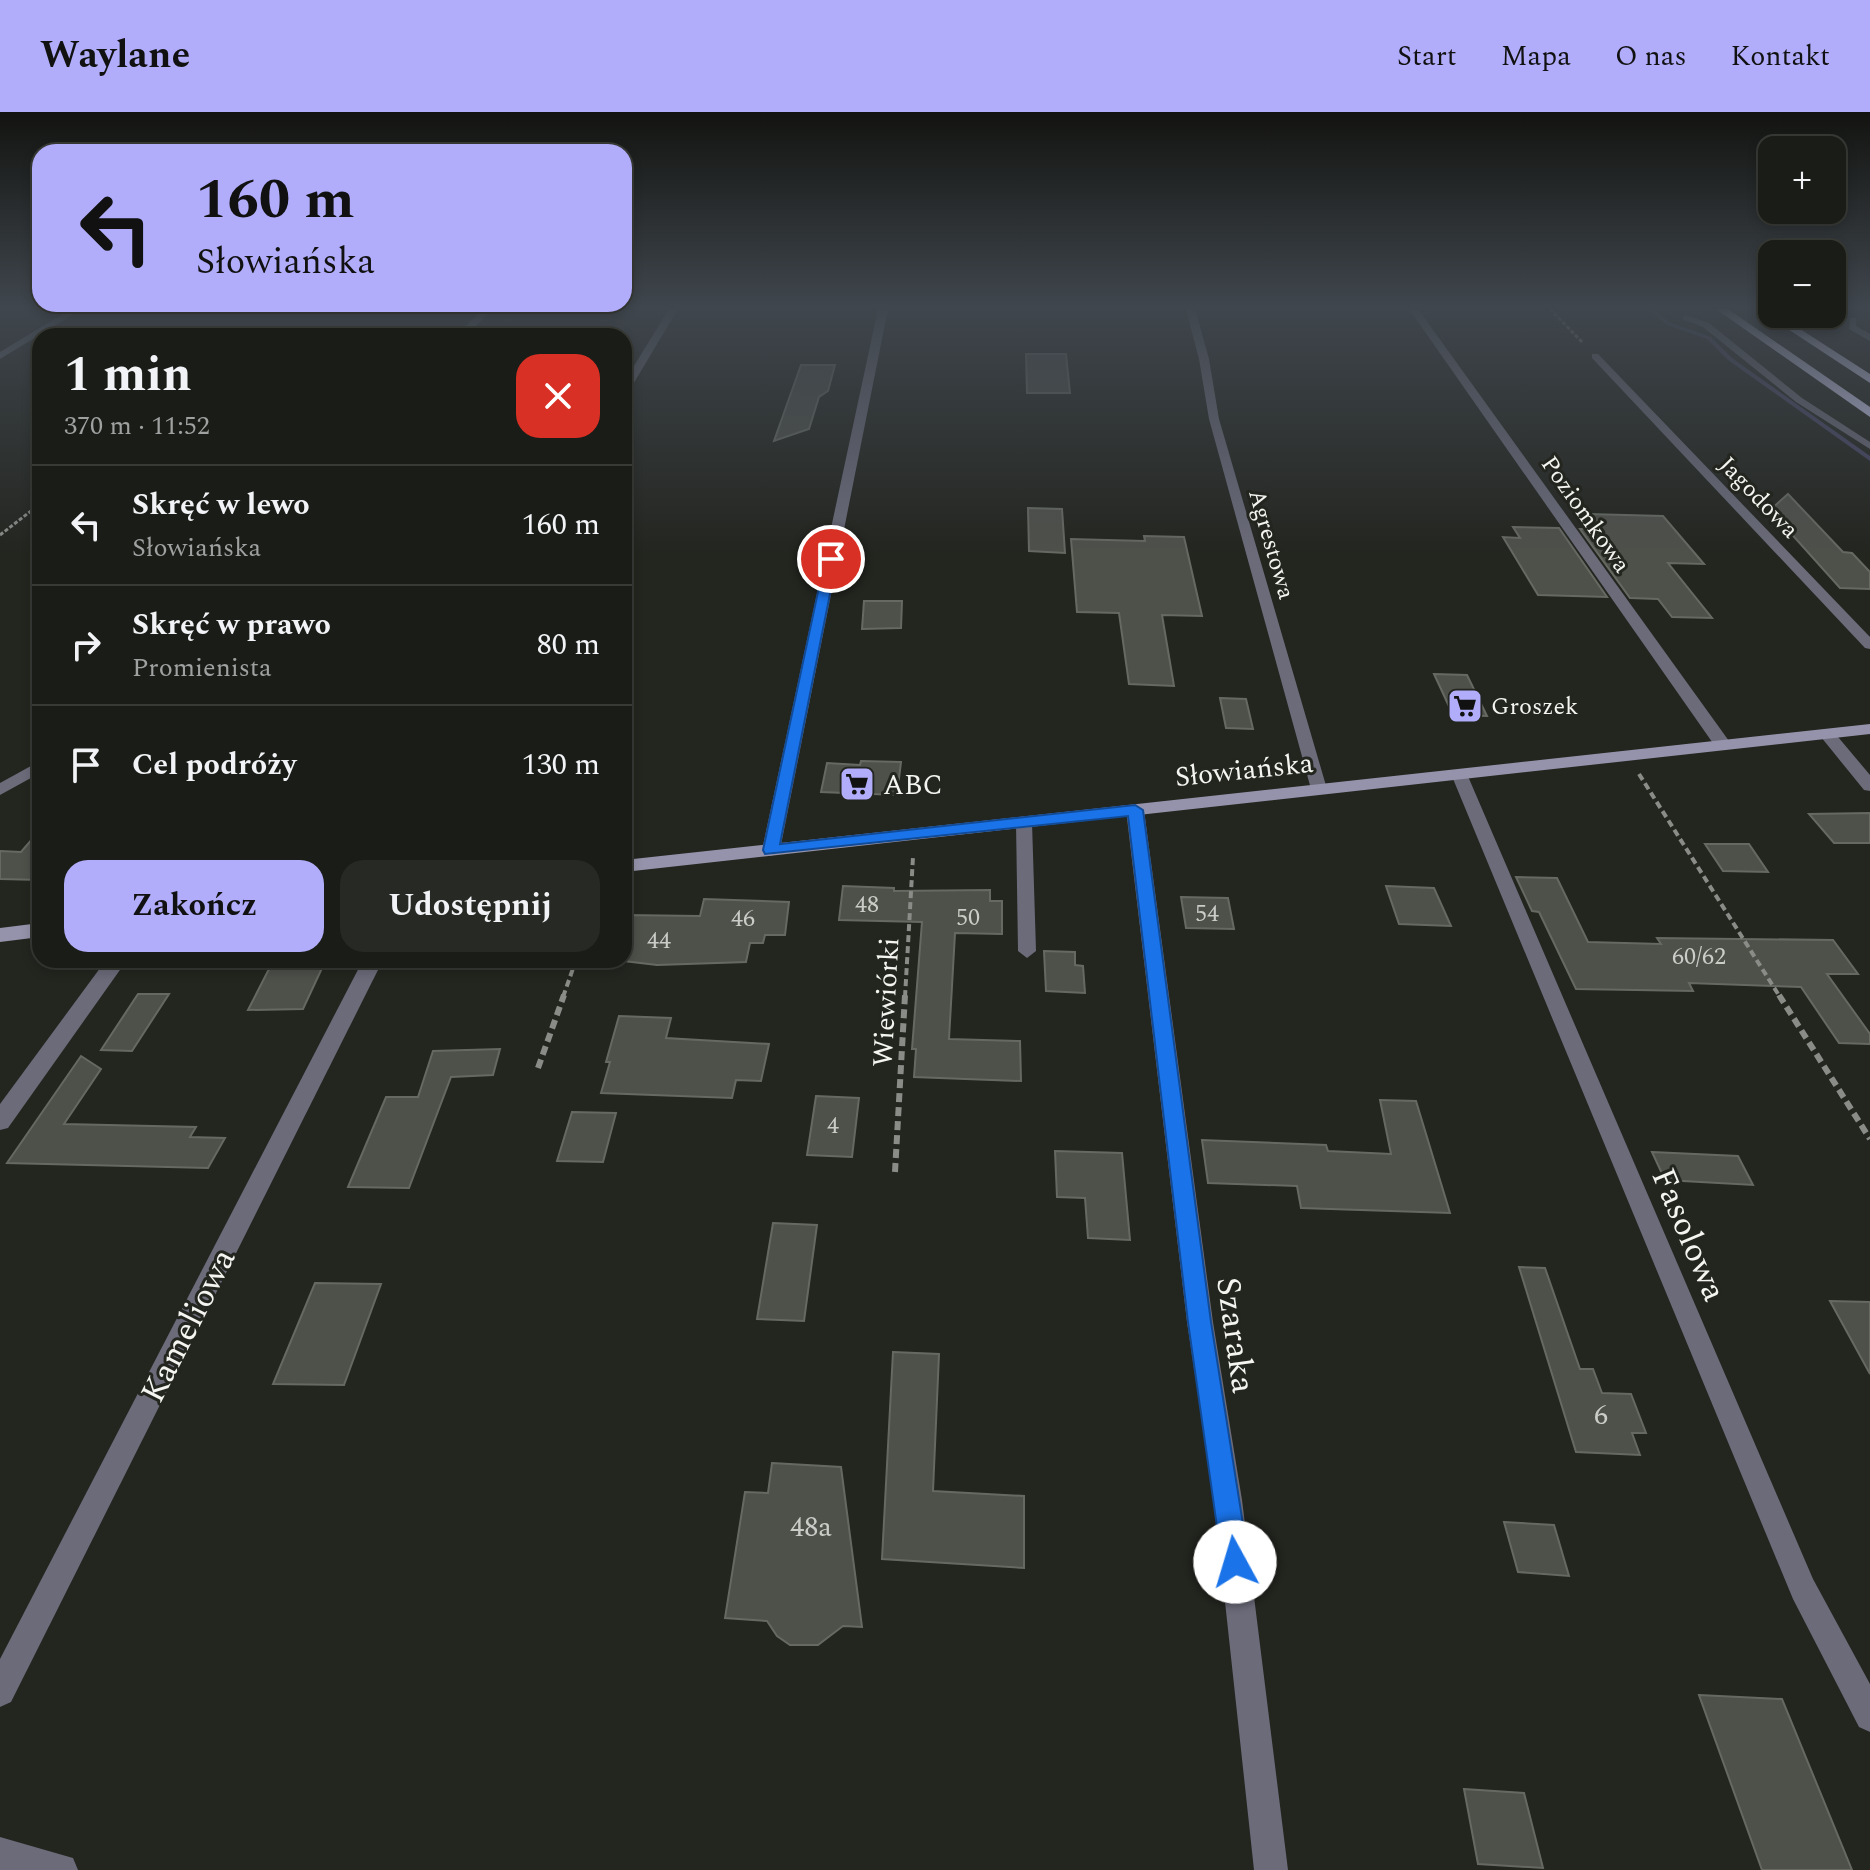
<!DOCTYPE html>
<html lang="pl">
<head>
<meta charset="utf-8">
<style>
  :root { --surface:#1a1c17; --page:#272924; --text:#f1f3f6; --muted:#9fa1a1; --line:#383a36; --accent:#b1adfa }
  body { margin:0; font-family:Spectral,serif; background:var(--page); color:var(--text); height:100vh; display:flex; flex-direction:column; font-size:30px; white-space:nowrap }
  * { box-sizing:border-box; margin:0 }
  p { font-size:26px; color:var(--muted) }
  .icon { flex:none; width:44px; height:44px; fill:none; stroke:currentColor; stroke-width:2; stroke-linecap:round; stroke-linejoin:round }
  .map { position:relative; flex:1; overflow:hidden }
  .panel { position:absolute; left:32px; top:216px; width:600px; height:640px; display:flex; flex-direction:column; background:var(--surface); border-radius:24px; box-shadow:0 4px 12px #0003,0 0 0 2px var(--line) }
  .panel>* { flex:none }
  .banner { position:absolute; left:32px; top:32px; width:600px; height:168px; border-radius:24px; box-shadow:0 4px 12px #0003,0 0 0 2px var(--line); background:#b1adfa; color:#111; overflow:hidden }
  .tools { position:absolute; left:1758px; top:24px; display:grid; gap:16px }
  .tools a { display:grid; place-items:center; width:88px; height:88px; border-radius:16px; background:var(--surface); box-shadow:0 4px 12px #0003,0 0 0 2px var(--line); font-size:40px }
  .pin { position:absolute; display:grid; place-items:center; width:68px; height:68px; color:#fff; margin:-34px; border:4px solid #fff; border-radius:50%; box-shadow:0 2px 8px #0007 }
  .me { position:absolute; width:88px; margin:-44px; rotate:354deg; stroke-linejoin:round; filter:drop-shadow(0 0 6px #0008) }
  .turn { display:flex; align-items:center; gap:28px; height:168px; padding:0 32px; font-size:36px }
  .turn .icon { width:104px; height:104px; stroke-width:2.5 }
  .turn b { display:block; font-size:56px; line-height:68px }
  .round { display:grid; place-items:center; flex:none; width:84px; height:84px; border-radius:24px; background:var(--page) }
  .summary { display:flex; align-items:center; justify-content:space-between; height:136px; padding:0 32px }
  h1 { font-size:48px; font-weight:700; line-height:60px }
  .button { display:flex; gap:16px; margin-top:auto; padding:16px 32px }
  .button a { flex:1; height:92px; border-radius:24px; background:var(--accent); color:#111; font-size:32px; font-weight:700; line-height:92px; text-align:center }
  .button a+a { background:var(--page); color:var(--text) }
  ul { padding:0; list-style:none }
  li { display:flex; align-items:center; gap:24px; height:120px; padding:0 32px; border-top:2px solid var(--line) }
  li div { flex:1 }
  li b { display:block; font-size:30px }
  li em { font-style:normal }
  header { display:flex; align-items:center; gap:48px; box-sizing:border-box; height:112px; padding:0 40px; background:var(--accent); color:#111 }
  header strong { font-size:38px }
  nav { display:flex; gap:44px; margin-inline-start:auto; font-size:28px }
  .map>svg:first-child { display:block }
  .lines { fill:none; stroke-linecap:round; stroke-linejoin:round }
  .stream { fill:#484666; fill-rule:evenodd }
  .building { fill:#4e504a; stroke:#666962; stroke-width:2 }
  .path-far2 { stroke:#8a8c87; stroke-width:3; stroke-dasharray:4 2; stroke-linecap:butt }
  .path-far1 { stroke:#8a8c87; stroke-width:4; stroke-dasharray:7 4; stroke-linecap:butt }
  .path { stroke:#8a8c87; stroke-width:6; stroke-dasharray:9 5; stroke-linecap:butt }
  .lane { fill:#6b6b7a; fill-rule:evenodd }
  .street { fill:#6b6b7a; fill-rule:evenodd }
  .secondary { fill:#9493ab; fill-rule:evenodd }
  .highway { fill:#d0cff5; fill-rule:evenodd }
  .route { fill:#1a73e8; stroke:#114b97; stroke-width:2 }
  .labels { text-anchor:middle; stroke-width:6; stroke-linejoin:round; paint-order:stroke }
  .far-street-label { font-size:24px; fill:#f4f5f1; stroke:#23251f }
  .far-poi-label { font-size:24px; fill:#f4f5f1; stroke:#23251f; text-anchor:start }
  .number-label { font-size:24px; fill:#caccc7 }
  .street-label { font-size:28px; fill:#f4f5f1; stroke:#23251f }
  .poi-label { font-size:28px; fill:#f4f5f1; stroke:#23251f; text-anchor:start }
  .near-number-label { font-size:28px; fill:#caccc7 }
  .near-street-label { font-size:34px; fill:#f4f5f1; stroke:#23251f }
</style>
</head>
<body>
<header>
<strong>Waylane</strong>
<nav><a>Start</a><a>Mapa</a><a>O nas</a><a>Kontakt</a></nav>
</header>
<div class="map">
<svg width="1870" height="1758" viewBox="0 0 1870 1758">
  <rect width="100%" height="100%" fill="#23251f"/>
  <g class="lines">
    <polygon class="stream" points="1649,197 1654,197 1669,210 1711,225 1732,246 1870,344 1870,349 1728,248 1707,227 1665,212"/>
  </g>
  <g class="building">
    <polygon points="1026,242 1066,242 1070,281 1027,281"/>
    <polygon points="801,253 835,253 828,279 819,285 809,317 774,329"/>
    <polygon points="1788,382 1843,440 1852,441 1870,460 1870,477 1840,476 1770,398"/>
    <polygon points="1028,396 1062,397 1065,441 1029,439"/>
    <polygon points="1588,402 1663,404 1704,452 1668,451 1712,506 1672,505 1658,487 1630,486 1580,417 1599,417"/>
    <polygon points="1513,415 1559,416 1607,485 1538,483 1503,425 1520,426"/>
    <polygon points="1144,424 1184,425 1202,504 1162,503 1174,574 1129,572 1119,501 1077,500 1071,427 1145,429"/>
    <polygon points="864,489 902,489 901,516 862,517"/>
    <polygon points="1434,562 1467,563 1487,604 1453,603"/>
    <polygon points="1220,586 1246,587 1253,617 1226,616"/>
    <polygon points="861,649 901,650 897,683 821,680 827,651 860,653"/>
    <polygon points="1870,701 1870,731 1834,731 1809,702"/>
    <polygon points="40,718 40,768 0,767 0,739 21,740"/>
    <polygon points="1705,732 1749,732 1768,760 1723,759"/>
    <polygon points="1516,765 1557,766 1588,830 1661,832 1657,826 1833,828 1858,862 1827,862 1870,922 1870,932 1839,931 1801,875 1689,871 1693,879 1576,877 1539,800 1532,799"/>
    <polygon points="843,774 894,776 894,779 990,778 990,789 1002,789 1002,822 955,821 949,927 1020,929 1021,969 914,965 916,937 912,937 922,810 839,808"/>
    <polygon points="1386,774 1434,776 1451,814 1399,812"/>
    <polygon points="1181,785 1228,786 1234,817 1186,816"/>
    <polygon points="704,787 789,790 785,823 765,823 763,831 750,831 746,850 657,853 624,849 624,803 700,804"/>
    <polygon points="1044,839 1075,840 1075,853 1083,854 1085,881 1046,879"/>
    <polygon points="323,854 303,897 248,898 270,855"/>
    <polygon points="138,882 169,882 132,939 101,938"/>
    <polygon points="619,904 671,906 666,926 769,932 761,969 736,968 732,986 601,981 610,950 606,950"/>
    <polygon points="500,937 493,963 451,965 409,1076 348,1075 386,985 418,985 433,939"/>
    <polygon points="81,944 101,957 64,1012 196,1015 190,1025 225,1026 208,1056 7,1051"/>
    <polygon points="816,984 859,986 852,1045 807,1043"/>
    <polygon points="1380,988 1416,989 1450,1101 1301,1096 1297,1074 1208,1071 1202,1028 1326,1033 1328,1039 1391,1042"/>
    <polygon points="572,1000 616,1001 603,1050 557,1049"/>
    <polygon points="1055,1039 1122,1041 1130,1128 1088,1126 1085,1086 1057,1085"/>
    <polygon points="1652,1040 1738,1044 1753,1073 1665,1068"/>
    <polygon points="773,1111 817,1113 804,1209 757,1207"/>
    <polygon points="1519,1155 1545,1156 1580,1257 1593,1257 1602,1281 1631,1282 1646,1321 1632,1321 1640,1343 1576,1340"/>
    <polygon points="315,1171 381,1172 344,1273 273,1272"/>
    <polygon points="1830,1189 1870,1190 1870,1262"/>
    <polygon points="893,1240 939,1242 933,1379 1024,1384 1024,1456 882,1447"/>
    <polygon points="772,1351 841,1355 862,1515 843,1514 818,1533 790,1533 777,1524 767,1509 725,1506 745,1380 768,1381"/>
    <polygon points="1504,1410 1554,1413 1569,1464 1518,1460"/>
    <polygon points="1699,1583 1782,1587 1852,1758 1762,1758"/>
    <polygon points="1464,1677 1524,1681 1543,1756 1478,1752"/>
  </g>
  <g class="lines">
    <g class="path-far2">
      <polyline points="1550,197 1583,231"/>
      <polyline points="0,423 40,392"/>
    </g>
    <g class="path-far1">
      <polyline points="1639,662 1780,885"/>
      <polyline points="563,885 576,848"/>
      <polyline points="905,885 913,745"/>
    </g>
    <g class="path">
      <polyline points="1779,883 1870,1027"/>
      <polyline points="538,956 564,883"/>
      <polyline points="895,1060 905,883"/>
    </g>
    <g class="lane">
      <polygon points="1685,203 1709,211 1802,286 1870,330 1870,337 1796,290 1703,215 1682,207"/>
      <polygon points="1850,206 1856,206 1856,214 1870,222 1870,229 1849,217"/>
      <polygon points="1024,705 1032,710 1036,839 1027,846 1018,839 1016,710"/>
    </g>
    <g class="street">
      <polygon points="71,197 82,197 0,247 0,240"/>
      <polygon points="483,197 493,197 466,224 456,224"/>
      <polygon points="669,197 678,197 629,279 624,282 624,270"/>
      <polygon points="878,197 888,197 780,738 771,744 762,738"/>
      <polygon points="1186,197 1195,197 1209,247 1219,307 1327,677 1325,681 1319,682 1311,677 1209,307 1199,247"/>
      <polygon points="1409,197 1418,197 1729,629 1729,637 1717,637"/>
      <polygon points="1592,242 1598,242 1870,525 1870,537 1865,536 1592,246"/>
      <polygon points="1827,617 1833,619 1870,663 1870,679 1864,678 1821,625 1821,619"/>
      <polygon points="40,649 40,661 0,683 0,671"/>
      <polygon points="1459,657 1467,662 1813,1467 1870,1572 1870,1620 1859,1615 1793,1487 1451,662"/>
      <polygon points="1135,692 1144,698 1213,1210 1242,1388 1288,1758 1254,1758 1214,1388 1187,1210 1126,698"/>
      <polygon points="106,848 127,848 8,1016 0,1018 0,992"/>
      <polygon points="363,848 383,848 11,1590 0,1595 0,1547"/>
      <polygon points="0,1725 73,1746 78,1758 0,1758"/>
    </g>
    <g class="secondary">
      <polygon points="1870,612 1870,622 624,760 624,748"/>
      <polygon points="40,811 40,825 0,830 0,816"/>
    </g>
    <g class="highway">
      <polygon points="1716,197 1728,197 1870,295 1870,305"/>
      <polygon points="1772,199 1870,262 1870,271 1768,204"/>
    </g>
  </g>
  <linearGradient id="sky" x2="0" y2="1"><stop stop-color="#131411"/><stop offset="0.44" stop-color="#3f464d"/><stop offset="1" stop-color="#3f464d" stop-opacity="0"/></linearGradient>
  <rect width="1870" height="443" fill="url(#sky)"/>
  <polygon class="route" points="831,443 837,447 780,732 1135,693 1143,698 1211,1210 1249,1450 1245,1459 1235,1463 1226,1459 1222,1450 1188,1210 1128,704 765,742 763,738 825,447"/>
  <defs>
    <symbol id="supermarket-square" viewBox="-11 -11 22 22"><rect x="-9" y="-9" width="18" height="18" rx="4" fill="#b1adfa" stroke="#23251f"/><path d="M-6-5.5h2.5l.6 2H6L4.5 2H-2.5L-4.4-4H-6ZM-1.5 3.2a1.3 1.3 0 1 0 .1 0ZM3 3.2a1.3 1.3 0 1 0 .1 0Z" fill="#111"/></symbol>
  </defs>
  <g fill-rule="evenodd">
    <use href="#supermarket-square" x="1445" y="574" width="40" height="40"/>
    <use href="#supermarket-square" x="837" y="652" width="40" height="40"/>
  </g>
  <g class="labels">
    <g class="far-street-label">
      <text transform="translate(1759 385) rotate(46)" y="8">Jagodowa</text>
      <text transform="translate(1586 402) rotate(55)" y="8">Poziomkowa</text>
      <text transform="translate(1272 432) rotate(74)" y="8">Agrestowa</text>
    </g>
    <g class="far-poi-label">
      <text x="1491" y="602">Groszek</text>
    </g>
    <g class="number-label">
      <text x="867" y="800">48</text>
      <text x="1207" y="809">54</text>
      <text x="968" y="813">50</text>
      <text x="743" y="814">46</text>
      <text x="659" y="836">44</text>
      <text x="1699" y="852">60/62</text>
      <text x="833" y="1021">4</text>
    </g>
    <g class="street-label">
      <text transform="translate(1244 657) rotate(-6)" y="10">Słowiańska</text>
      <text transform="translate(885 890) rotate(-87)" y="10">Wiewiórki</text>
    </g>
    <g class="poi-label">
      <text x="883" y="682">ABC</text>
    </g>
    <g class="near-number-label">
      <text x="1601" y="1312">6</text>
      <text x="811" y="1424">48a</text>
    </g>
    <g class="near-street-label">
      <text transform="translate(1690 1122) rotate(67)" y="12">Fasolowa</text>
      <text transform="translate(187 1213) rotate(-63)" y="12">Kameliowa</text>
      <text transform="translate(1237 1223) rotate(82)" y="12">Szaraka</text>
    </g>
  </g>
</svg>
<div class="tools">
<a>+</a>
<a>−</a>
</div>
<div class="pin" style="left:831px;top:447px;background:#d93025"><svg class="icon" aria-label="arrive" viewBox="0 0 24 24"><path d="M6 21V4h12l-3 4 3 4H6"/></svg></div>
<svg class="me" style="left:1235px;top:1450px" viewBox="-20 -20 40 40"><circle r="19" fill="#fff"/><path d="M0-13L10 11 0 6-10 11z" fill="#1a73e8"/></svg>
<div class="banner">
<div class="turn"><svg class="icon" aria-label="left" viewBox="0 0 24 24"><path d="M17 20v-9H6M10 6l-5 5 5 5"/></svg><div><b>160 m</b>Słowiańska</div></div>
</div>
<section class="panel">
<div class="summary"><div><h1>1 min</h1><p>370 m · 11:52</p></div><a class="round" style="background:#d93025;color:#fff"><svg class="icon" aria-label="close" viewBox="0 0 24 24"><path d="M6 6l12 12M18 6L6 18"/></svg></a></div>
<ul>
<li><svg class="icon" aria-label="left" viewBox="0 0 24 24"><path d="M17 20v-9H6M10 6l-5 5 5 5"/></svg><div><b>Skręć w lewo</b><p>Słowiańska</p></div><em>160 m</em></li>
<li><svg class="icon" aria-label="right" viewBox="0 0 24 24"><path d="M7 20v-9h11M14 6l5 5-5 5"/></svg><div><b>Skręć w prawo</b><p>Promienista</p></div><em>80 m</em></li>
<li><svg class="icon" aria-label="arrive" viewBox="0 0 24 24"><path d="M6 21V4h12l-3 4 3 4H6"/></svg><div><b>Cel podróży</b></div><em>130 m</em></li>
</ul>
<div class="button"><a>Zakończ</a><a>Udostępnij</a></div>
</section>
</div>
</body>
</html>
